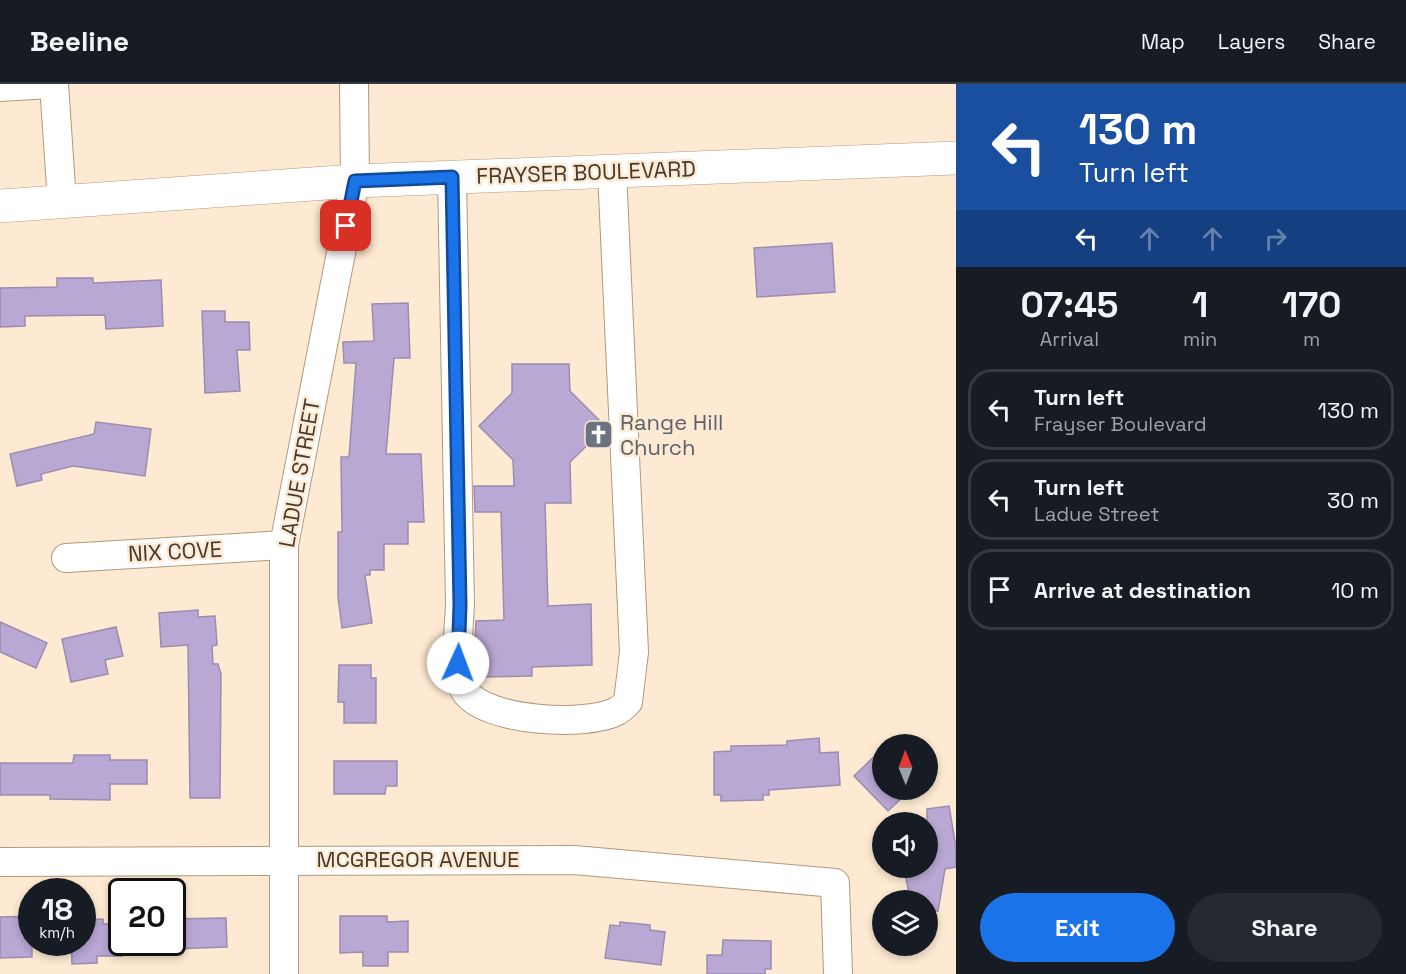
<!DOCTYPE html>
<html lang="en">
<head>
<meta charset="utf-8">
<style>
  :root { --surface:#171b24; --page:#242831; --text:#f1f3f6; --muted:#9ea1a6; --line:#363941; --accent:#1a73e8 }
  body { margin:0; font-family:"Space Grotesk",sans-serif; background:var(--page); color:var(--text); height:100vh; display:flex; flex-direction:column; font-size:22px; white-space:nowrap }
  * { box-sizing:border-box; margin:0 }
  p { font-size:20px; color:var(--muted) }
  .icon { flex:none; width:33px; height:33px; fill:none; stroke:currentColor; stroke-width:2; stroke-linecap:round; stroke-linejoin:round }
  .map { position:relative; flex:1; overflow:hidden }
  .sheet { display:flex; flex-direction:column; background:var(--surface); width:450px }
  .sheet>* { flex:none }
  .banner { background:#1a4fa0; color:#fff; overflow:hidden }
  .needle { width:39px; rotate:359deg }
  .buttons { position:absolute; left:872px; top:650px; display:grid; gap:12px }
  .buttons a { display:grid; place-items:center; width:66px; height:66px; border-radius:50%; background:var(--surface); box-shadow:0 3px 9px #0003; font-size:30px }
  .speed { position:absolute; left:18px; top:794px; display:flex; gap:12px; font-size:30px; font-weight:700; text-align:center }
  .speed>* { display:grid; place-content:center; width:78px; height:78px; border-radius:50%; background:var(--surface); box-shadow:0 3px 9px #0003; line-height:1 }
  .speed small { font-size:15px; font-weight:400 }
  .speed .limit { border:3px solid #111; border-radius:9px; background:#fff; color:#111 }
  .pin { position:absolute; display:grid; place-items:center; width:51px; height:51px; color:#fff; margin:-26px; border-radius:12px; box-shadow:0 3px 9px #0006 }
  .me { position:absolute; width:66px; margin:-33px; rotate:2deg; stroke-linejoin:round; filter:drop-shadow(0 0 4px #0008) }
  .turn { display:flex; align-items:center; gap:21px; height:126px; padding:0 24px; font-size:27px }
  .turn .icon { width:78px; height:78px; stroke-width:2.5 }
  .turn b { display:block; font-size:42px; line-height:51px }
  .lanes { display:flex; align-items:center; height:57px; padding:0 24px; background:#0003; justify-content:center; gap:30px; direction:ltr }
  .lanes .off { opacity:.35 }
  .eta { display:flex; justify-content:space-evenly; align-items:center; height:102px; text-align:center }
  .eta b { font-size:36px; font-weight:800; line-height:42px }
  .button { display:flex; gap:12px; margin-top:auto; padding:12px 24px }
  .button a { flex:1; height:69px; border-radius:36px; background:var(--accent); color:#fff; font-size:24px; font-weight:800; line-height:69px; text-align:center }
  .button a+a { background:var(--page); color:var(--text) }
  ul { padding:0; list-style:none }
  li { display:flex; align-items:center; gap:18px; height:81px; margin:0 12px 9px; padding:0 12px; border:3px solid var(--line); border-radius:24px }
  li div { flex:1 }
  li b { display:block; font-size:22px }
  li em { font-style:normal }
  header { display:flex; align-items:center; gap:36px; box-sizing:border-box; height:84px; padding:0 30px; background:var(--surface); border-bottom:2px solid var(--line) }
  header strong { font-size:28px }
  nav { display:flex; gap:33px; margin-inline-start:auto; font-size:21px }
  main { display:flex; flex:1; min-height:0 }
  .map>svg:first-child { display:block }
  .building { fill:#b9a7d4; stroke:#9a8eae; stroke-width:1.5 }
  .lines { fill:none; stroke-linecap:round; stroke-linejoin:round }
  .minor-casing { stroke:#b1997d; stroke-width:30 }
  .major-casing { stroke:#b1997d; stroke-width:34 }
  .minor { stroke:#fff; stroke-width:28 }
  .major { stroke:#fff; stroke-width:33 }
  .route-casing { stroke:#114b97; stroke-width:15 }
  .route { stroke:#1a73e8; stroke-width:10 }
  .labels { text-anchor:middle; stroke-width:5; stroke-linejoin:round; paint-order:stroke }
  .street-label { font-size:22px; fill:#443a2e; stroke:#feead2 }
  .worship-label { font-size:22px; fill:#5b616d; stroke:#feead2; text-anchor:start }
</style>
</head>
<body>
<header>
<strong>Beeline</strong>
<nav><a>Map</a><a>Layers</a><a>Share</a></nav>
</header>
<main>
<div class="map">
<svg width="956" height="890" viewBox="0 0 956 890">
  <rect width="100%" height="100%" fill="#feead2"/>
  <g class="building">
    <polygon points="832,159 835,208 757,213 754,164"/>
    <polygon points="57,194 93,194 93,199 161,196 163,242 106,245 105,231 25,232 25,242 0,243 0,204 57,203"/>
    <polygon points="408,219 410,274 394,274 386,370 421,370 424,438 408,438 408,460 384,460 384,486 370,486 370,491 365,491 372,539 342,544 338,513 338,448 342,448 341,373 349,373 356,279 344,279 343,258 374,257 372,220"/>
    <polygon points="202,227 225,227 225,238 249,238 250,266 237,266 240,307 205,309"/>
    <polygon points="512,280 569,280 570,307 606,343 570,378 571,419 545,419 548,522 591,520 592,581 532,583 532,592 477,593 474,576 476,537 504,536 501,428 475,428 474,402 514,402 513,376 479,342 512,309"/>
    <polygon points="96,338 151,345 145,392 73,382 41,390 42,396 17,402 10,370 94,350"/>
    <polygon points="198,526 198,533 215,532 217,561 212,562 213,580 218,580 221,590 220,714 190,714 188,561 161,563 159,529"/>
    <polygon points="0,538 47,559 36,584 0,568"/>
    <polygon points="116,543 123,572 105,576 108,590 71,598 62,555"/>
    <polygon points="339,581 371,581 371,594 376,594 376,639 344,639 344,618 338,618"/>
    <polygon points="819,654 820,669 838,668 840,701 769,706 769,711 763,711 763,716 721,717 721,711 714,711 714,668 731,667 731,662 787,661 787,657"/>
    <polygon points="882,665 882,705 911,705 888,727 854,692"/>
    <polygon points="74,671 110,671 110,676 147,676 147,700 110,700 110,716 50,715 50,711 0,711 0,679 73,679"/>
    <polygon points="334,677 397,677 397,702 386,702 385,710 334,710"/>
    <polygon points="949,722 956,763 956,783 945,785 938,827 927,827 927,816 910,816 904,783 927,783 927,725"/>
    <polygon points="32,832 32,873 0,874 0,833"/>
    <polygon points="340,832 387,832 387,838 408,837 408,868 388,868 388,882 363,882 363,868 340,869"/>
    <polygon points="226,834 227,863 172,865 172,835"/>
    <polygon points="103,835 103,840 121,839 122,872 97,872 97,879 72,880 71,858 82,858 82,836"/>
    <polygon points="620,838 650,841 650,846 665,848 661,881 605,874 610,841 620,842"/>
    <polygon points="723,856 771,857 771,885 765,885 765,890 707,890 707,871 722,871"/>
  </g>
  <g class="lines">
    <defs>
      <g id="minor">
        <polyline points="54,0 62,118"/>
        <polyline points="0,3 50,0"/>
        <path d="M452 93 460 521C459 544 453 588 465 607 485 638 588 643 617 627 621 625 625 621 628 618L634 568 612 87"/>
        <polyline points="66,474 284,461"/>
        <polyline points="0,778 574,776 835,799 838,890"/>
        <polyline points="284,890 284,461 355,97 354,0"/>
      </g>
      <polyline id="major" points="0,122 355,97 956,74"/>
    </defs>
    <use href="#minor" class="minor-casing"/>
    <use href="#major" class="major-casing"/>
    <use href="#minor" class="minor"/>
    <use href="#major" class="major"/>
  </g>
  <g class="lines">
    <defs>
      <polyline id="route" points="346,142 355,97 452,93 460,521 458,579"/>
    </defs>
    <use href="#route" class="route-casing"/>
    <use href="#route" class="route"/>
  </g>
  <defs>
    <symbol id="church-square" viewBox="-11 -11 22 22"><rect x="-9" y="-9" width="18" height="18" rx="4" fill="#6b7280" stroke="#feead2"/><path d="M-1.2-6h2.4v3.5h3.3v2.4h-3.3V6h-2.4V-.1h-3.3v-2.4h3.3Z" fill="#fff"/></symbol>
  </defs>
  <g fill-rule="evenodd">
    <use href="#church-square" x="582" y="334" width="33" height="33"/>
  </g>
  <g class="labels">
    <g class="street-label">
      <text transform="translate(586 88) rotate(-2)" y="8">FRAYSER BOULEVARD</text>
      <text transform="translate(299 389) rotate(-80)" y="8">LADUE STREET</text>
      <text transform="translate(175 467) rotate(-3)" y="8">NIX COVE</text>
      <text x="418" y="783">MCGREGOR AVENUE</text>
    </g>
    <g class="worship-label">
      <text x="620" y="346">Range Hill<tspan x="620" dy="25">Church</tspan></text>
    </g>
  </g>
</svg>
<div class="buttons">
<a><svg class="needle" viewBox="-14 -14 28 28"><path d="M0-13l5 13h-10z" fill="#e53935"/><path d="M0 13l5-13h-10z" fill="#9ea1a6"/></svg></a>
<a><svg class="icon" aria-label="sound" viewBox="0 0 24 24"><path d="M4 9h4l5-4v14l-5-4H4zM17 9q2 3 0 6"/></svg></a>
<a><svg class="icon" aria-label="layers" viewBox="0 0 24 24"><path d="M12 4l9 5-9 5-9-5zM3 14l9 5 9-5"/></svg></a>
</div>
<div class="speed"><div>18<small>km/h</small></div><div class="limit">20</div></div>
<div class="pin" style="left:346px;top:142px;background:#d93025"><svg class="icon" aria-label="arrive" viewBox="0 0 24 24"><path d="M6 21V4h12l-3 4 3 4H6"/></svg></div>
<svg class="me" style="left:458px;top:579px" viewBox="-20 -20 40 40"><circle r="19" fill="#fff"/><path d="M0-13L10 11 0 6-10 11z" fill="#1a73e8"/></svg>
</div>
<section class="sheet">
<div class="banner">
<div class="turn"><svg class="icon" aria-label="left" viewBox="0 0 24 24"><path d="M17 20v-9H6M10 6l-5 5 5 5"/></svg><div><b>130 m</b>Turn left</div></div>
<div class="lanes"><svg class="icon" aria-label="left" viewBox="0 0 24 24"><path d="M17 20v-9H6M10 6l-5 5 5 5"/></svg><svg class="icon off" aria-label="ahead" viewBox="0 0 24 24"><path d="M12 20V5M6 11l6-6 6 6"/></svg><svg class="icon off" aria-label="ahead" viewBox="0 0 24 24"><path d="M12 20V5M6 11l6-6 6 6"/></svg><svg class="icon off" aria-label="right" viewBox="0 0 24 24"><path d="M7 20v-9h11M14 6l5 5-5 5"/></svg></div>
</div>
<div class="eta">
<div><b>07:45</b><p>Arrival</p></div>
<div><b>1</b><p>min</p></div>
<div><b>170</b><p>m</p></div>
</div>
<ul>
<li><svg class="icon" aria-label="left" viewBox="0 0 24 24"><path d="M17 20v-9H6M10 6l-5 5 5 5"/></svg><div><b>Turn left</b><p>Frayser Boulevard</p></div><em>130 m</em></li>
<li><svg class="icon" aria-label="left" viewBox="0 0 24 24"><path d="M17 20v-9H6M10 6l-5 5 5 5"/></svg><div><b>Turn left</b><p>Ladue Street</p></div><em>30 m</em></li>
<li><svg class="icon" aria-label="arrive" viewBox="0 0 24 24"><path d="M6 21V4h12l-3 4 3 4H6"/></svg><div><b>Arrive at destination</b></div><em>10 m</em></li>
</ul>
<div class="button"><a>Exit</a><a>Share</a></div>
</section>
</main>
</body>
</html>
